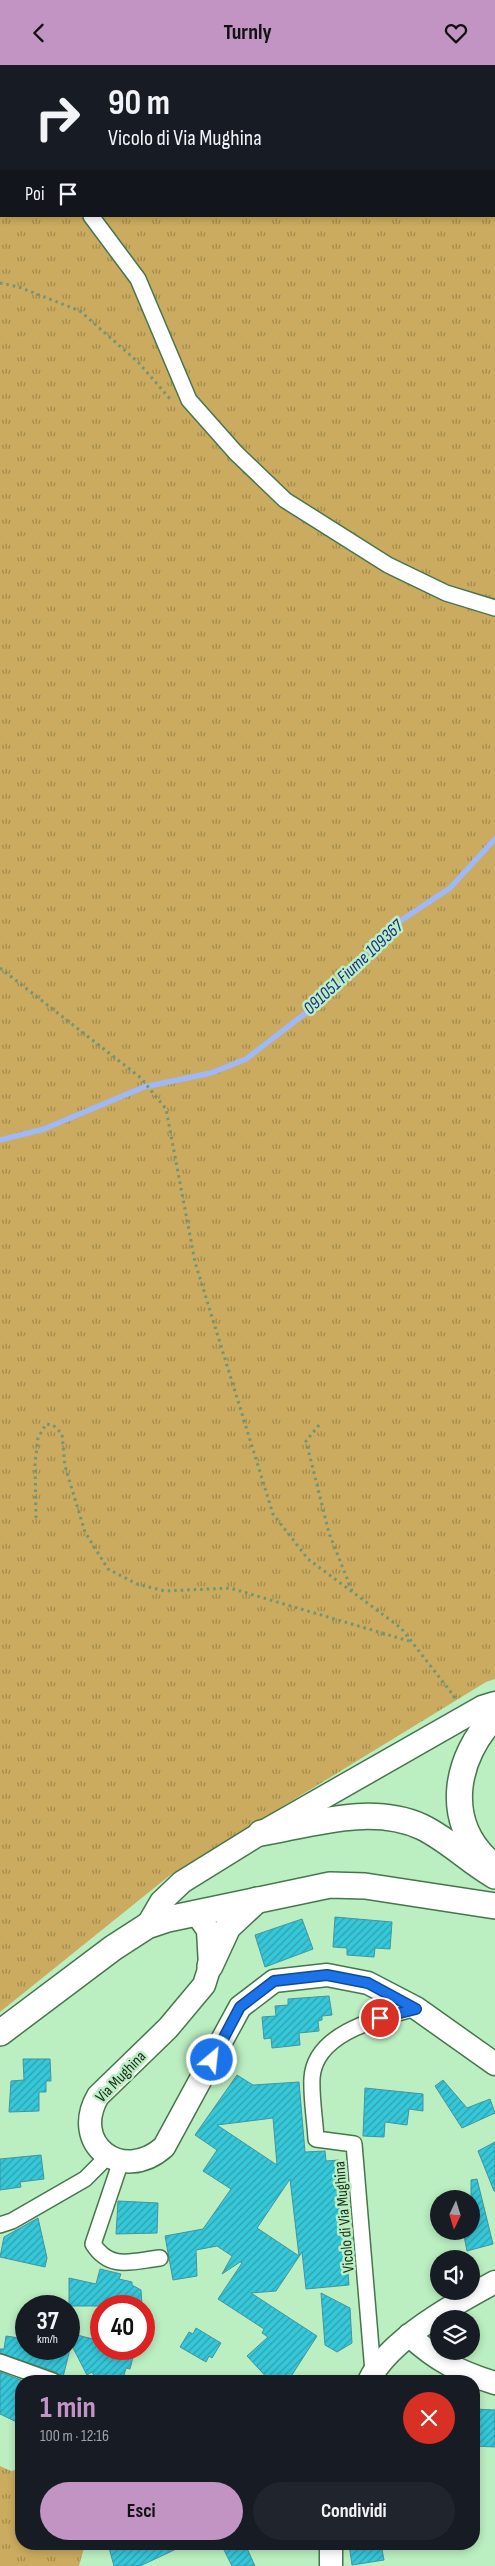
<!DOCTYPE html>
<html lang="it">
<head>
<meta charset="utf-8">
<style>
  :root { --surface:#171b24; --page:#20242c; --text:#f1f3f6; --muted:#9ea1a6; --accent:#c194c4 }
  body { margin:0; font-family:"Sofia Sans Condensed",sans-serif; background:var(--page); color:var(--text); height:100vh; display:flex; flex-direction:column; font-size:19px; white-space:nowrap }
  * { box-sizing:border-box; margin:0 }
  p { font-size:16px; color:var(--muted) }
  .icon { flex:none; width:28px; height:28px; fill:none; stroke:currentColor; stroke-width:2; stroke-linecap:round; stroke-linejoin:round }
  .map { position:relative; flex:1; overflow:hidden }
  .side { position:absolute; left:15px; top:2310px; width:465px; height:175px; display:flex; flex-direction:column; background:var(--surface); border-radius:20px; box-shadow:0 2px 8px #0003 }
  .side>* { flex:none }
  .hud { position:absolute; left:0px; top:0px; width:495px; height:152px; box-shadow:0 2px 8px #0003; background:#171b24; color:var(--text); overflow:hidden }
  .needle { width:32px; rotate:184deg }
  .tools { position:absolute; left:430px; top:2125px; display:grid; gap:10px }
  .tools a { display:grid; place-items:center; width:50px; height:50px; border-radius:50%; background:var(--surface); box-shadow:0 2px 8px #0003; font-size:25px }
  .speed { position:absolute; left:15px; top:2230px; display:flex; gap:10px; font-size:25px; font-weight:700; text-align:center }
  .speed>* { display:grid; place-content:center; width:65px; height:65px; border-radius:50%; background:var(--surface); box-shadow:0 2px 8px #0003; line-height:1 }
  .speed small { font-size:12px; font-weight:400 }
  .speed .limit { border:8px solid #d22; background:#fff; color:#111 }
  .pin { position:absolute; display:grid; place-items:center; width:42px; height:42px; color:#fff; margin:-21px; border:2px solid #fff; border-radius:50%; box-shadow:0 1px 5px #0007 }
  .me { position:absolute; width:55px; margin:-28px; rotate:28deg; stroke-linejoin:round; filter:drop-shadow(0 0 4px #0008) }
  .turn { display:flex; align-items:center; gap:18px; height:105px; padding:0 25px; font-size:22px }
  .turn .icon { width:65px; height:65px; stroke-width:2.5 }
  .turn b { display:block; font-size:35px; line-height:42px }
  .then { display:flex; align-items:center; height:48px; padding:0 25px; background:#0003; gap:10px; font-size:19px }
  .round { display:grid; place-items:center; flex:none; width:52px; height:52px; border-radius:26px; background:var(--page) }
  .headline { display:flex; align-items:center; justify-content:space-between; height:85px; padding:0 25px }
  h1 { font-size:30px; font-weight:700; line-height:38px; color:var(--accent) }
  .cta { display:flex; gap:10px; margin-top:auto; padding:10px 25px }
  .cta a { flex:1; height:58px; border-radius:30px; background:var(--accent); color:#111; font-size:20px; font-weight:700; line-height:58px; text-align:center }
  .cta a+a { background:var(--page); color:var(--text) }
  header { display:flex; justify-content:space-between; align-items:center; height:65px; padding:0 25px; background:var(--accent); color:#111; font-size:22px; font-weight:700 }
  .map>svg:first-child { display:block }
  .grass { fill:url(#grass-tufts); fill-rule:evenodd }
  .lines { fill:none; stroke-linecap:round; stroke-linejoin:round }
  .stream { stroke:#9fb8f8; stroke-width:5.5 }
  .building { fill:url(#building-hatch); stroke:#4394a0; fill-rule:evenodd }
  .street-casing { stroke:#47754d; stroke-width:18 }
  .secondary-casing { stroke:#47754d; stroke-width:25 }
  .primary-casing { stroke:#47754d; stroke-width:28 }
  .path { stroke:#719575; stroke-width:3; stroke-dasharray:2.5 4; stroke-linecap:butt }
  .street { stroke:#fff; stroke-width:15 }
  .secondary { stroke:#fff; stroke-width:22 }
  .primary { stroke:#fff; stroke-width:25 }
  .route-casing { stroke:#114b97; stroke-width:12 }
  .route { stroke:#1a73e8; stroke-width:9 }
  .labels { text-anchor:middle; stroke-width:5; stroke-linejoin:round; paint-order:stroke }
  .street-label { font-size:16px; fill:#182c1b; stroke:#bbeec1 }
  .water-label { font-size:18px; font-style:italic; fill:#1b2f88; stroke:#bbeec1 }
</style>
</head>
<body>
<header><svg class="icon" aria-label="back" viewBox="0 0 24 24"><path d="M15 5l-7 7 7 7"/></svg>Turnly<svg class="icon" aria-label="heart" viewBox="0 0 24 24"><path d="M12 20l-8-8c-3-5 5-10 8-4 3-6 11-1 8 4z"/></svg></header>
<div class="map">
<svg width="495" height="2501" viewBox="0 0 495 2501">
  <defs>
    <pattern id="grass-tufts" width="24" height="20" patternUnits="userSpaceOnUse" patternTransform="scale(1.25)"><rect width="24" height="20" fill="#caab5f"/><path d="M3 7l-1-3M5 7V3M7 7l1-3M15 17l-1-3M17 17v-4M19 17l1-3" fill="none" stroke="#a38b4e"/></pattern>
    <pattern id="building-hatch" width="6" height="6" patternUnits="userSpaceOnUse" patternTransform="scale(1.25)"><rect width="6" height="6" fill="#36c7d9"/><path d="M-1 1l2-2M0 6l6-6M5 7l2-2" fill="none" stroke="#2da2af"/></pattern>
  </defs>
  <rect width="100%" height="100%" fill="#bbeec1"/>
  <g class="grass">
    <path d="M0 0H495V1614L486 1617 169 1811 0 1947ZM1 1H494V151H1Z"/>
    <polygon points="0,2401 11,2406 21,2404 21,2479 85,2479 79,2501 0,2501"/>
  </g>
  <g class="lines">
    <polyline class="stream" points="0,1075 44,1064 144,1022 211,1008 246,994 324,934 391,862 450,823 495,774"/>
  </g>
  <g class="building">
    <polygon points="335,1852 392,1857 390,1884 375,1883 374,1892 347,1890 347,1883 333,1882"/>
    <polygon points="302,1854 313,1884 265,1902 255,1870"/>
    <polygon points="329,1931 332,1950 322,1951 322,1955 318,1956 319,1966 299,1968 300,1980 272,1983 271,1973 264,1974 262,1952 276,1951 275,1941 288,1940 288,1934"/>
    <polygon points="23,1994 50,1994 51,2016 46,2016 46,2027 39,2027 39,2046 9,2047 11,2016 24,2015"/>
    <path d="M237 2010 253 2020 299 2017 305 2087 325 2086 326 2096 339 2095 344 2165 351 2164 354 2194H347L349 2220 306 2224 302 2187 276 2226 251 2228 317 2271 288 2316H270L247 2291 268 2272 262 2268 264 2264 218 2234 242 2198 240 2197 222 2209 232 2191 217 2181 196 2185 197 2211 173 2215 165 2171 203 2164 231 2124 203 2106 217 2085 195 2070ZM273 2053 277 2100 217 2060ZM290 2114 299 2191 257 2163Z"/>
    <polygon points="443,2015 467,2043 490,2034 495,2048 462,2063 435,2021"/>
    <polygon points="365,2023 423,2029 423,2046 409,2044 407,2060 385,2057 384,2072 363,2071"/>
    <polygon points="495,2077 495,2126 494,2126 478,2086"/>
    <polygon points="41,2090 44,2114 20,2117 21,2122 0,2125 0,2094"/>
    <polygon points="477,2114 493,2179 467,2186 463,2166 471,2166 471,2115"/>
    <polygon points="118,2136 158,2138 157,2168 116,2169"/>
    <polygon points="38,2153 47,2193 45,2202 0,2192 4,2172"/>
    <polygon points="100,2204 121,2209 119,2214 132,2217 132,2220 141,2225 142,2241 69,2241 69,2213 96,2219"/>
    <polygon points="321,2228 350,2243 352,2278 337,2287 325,2280"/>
    <polygon points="196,2263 221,2278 212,2293 209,2291 206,2297 180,2282 189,2267 193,2269"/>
    <polygon points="69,2268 101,2276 101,2284 135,2284 130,2304 126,2303 123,2314 104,2310 96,2314 92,2307 87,2310 69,2275"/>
    <polygon points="6,2271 26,2274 26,2284 70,2284 63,2312 56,2307 0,2288 0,2284 4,2284"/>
    <polygon points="0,2307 21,2315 21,2359 0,2349"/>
    <polygon points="474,2344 495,2345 495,2382 474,2381"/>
    <polygon points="108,2479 187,2479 140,2501 114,2501"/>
    <polygon points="221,2479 245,2479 255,2501 232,2501"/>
    <polygon points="349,2479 381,2479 384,2495 352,2500"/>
  </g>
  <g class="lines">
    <defs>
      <g id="street">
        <polyline points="108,1 109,0"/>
        <polyline points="91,151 138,214 189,335 236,388 285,435 388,500 446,528 495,543"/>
        <path d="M121 2096 93 2179C110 2206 133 2196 160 2193"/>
        <polyline points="0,2160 12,2156 85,2114 109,2090"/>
        <polyline points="0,2297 53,2316"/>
        <path d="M373 2307 354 2079 316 2074C315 2054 311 2033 312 2013 315 1967 380 1953 416 1943"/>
      </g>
      <g id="secondary">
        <path d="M196 1848 208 1865 210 1901 204 1920 168 1963 98 2031C70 2079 122 2119 164 2082L240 1942 274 1916 327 1910 368 1918 416 1943 495 1999"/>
        <polyline points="147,1861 161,1837 182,1817 261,1768 482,1642 495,1638"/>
        <path d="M409 2270C437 2296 459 2307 495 2318"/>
        <path d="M369 2316C388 2275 456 2238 495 2217"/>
        <polyline points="331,2479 331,2501"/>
      </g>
      <g id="primary">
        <path d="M261 1768C312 1759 372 1739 422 1762 449 1775 470 1797 495 1811"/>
        <path d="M489 1797C443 1756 455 1692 495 1651"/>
        <polyline points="210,1901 228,1862 257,1835"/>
        <polyline points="0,1968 113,1883 147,1861 168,1854 330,1820 365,1821 495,1841"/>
      </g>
    </defs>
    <use href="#street" class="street-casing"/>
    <use href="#secondary" class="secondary-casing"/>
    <use href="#primary" class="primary-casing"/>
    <g class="path">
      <polyline points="0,218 19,222 80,246 138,297 171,335"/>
      <polyline points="0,903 141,1013 166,1044 195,1197 273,1449 308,1494 401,1563 457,1635"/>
      <polyline points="319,1360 306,1376 329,1468 352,1526"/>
      <polyline points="36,1453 35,1398 38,1373 46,1359 53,1360 62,1369 65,1401 85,1467 108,1504 137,1519 165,1526 230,1523 409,1576"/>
    </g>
    <use href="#street" class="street"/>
    <use href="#secondary" class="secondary"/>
    <use href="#primary" class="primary"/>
  </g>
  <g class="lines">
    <defs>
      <polyline id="route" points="212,1995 240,1942 274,1916 327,1910 368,1918 416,1944 380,1953"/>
    </defs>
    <use href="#route" class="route-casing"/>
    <use href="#route" class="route"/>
  </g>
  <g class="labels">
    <g class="street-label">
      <text transform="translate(120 2011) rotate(-46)" y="6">Via Mughina</text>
      <text transform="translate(343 2152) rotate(-95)" y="6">Vicolo di Via Mughina</text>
    </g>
    <g class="water-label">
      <text transform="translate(353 902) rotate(-43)" y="6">091051 Fiume 109367</text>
    </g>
  </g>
</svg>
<div class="tools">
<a><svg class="needle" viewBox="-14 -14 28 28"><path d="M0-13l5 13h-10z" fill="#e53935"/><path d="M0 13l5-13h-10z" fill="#9ea1a6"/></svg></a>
<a><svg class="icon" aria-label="sound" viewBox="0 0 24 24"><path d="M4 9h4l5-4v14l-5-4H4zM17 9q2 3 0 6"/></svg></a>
<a><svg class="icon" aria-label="layers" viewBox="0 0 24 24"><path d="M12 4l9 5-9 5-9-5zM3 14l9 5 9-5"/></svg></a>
</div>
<div class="speed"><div>37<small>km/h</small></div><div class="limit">40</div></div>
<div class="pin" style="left:380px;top:1953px;background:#d93025"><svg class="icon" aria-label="arrive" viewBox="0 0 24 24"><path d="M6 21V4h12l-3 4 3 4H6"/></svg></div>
<svg class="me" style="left:212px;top:1995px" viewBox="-20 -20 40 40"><circle r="17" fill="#1a73e8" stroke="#fff" stroke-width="3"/><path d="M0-11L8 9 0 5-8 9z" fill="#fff"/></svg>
<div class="hud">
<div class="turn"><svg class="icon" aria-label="right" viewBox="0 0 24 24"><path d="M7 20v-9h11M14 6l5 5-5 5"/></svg><div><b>90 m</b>Vicolo di Via Mughina</div></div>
<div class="then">Poi<svg class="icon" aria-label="arrive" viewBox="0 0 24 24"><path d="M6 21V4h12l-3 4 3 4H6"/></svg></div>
</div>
<section class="side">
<div class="headline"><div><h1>1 min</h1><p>100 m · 12:16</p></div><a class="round" style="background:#d93025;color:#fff"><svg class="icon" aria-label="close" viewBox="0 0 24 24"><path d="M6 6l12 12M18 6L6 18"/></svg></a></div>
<div class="cta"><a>Esci</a><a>Condividi</a></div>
</section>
</div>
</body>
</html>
